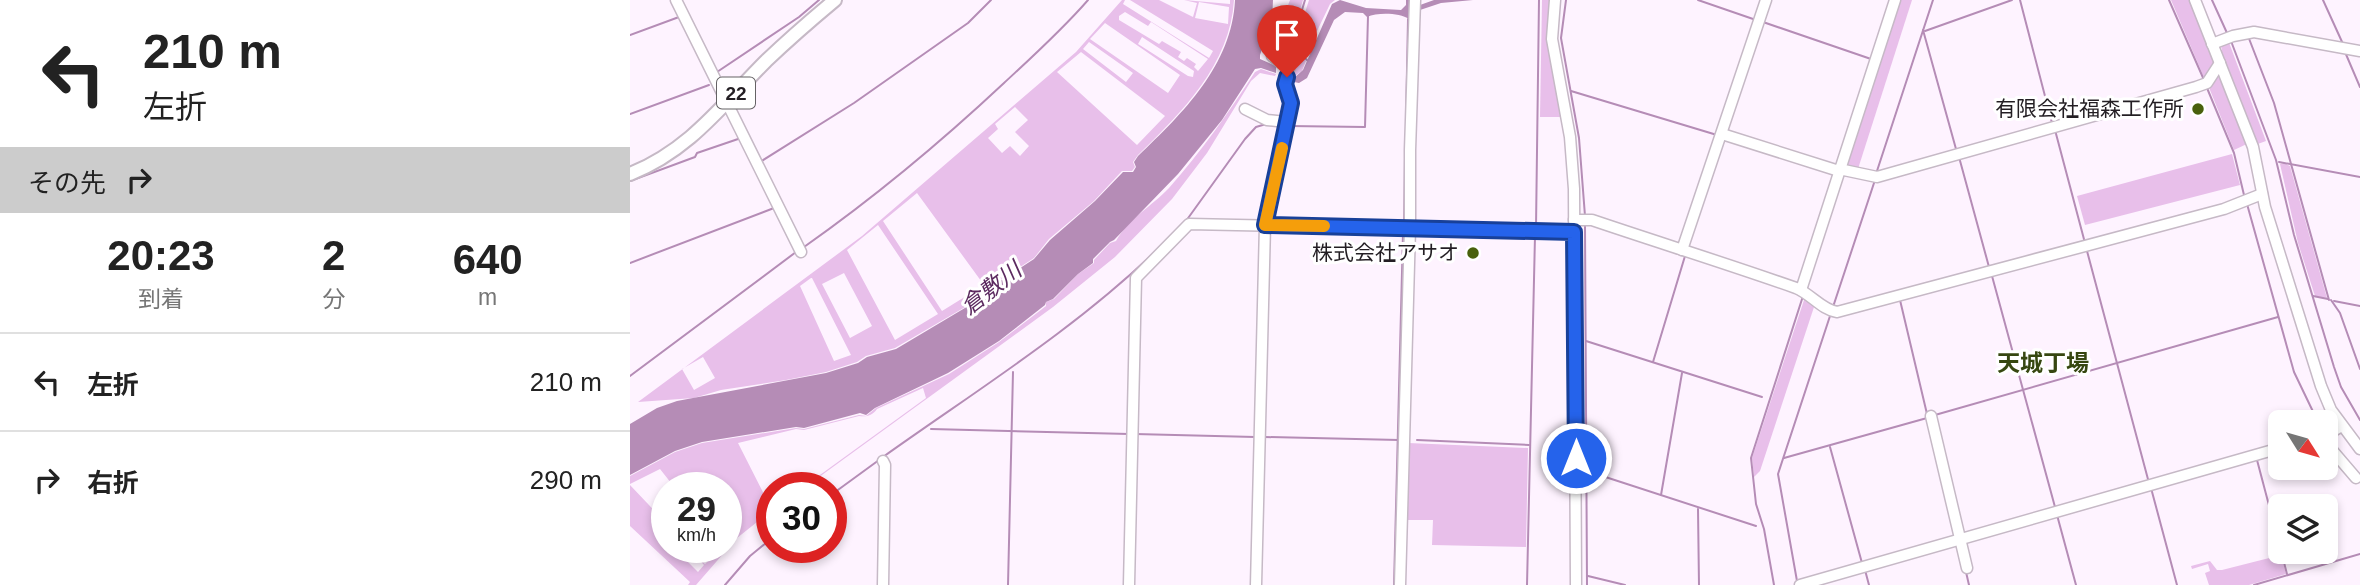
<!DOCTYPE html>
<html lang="ja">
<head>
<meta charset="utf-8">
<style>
  :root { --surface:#fff; --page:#f2f2f2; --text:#222; --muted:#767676; --line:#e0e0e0 }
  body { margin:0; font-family:Helvetica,"Noto Sans JP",sans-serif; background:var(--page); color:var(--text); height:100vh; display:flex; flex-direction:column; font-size:26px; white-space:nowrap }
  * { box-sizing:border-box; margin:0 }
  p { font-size:23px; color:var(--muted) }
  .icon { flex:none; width:38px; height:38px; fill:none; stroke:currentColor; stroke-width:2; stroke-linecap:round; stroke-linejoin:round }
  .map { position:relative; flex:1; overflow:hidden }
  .details { display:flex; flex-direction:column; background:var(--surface); width:630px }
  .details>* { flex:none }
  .hud { background:#fff; color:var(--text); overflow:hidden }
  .needle { width:46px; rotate:127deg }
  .buttons { position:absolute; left:1638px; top:410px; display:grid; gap:14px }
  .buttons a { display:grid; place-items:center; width:70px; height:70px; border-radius:10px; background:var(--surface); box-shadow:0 4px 10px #0003; font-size:35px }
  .speed { position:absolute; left:21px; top:472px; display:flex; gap:14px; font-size:35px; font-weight:700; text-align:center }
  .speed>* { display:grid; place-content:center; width:91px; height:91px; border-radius:50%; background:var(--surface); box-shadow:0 4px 10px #0003; line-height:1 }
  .speed small { font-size:18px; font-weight:400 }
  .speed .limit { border:10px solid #d22; background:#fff; color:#111 }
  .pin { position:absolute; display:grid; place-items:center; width:60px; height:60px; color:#fff; margin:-72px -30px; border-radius:50% 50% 50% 0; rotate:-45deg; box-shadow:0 0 7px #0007 }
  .pin .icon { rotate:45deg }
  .me { position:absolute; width:77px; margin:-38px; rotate:0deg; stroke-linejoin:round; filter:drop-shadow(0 0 5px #0008) }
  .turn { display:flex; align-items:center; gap:24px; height:147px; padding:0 28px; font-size:32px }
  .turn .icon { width:91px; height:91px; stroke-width:2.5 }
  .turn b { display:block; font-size:49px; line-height:60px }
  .then { display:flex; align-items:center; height:66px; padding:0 28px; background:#0003; gap:14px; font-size:26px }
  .eta { display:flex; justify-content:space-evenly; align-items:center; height:119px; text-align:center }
  .eta b { font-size:42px; font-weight:800; line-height:49px }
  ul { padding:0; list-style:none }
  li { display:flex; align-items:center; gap:21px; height:98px; padding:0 28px; border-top:2px solid var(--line) }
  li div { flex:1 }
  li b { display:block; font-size:26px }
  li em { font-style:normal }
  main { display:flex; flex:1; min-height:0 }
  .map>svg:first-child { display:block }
  .green { fill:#e8bfea; fill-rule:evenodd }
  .water { fill:#b58cb6 }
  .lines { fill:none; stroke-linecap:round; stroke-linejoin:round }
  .stream { stroke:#b58cb6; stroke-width:2 }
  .minor-casing { stroke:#c6b9c6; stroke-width:13 }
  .major-casing { stroke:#c6b9c6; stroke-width:16 }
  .minor { stroke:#fff; stroke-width:10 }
  .major { stroke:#fff; stroke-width:12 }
  .route-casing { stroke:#184099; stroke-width:18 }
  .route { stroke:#2563eb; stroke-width:12 }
  .slow { stroke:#f59e0b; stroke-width:12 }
  .poi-dot { fill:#49600c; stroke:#fff; stroke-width:2.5 }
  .labels { text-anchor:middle; stroke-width:6; stroke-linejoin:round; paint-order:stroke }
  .shield { fill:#fff; stroke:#656265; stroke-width:2 }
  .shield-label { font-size:19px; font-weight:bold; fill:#231e23 }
  .poi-label { font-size:21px; fill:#231e23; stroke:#fff; text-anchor:end }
  .water-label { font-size:23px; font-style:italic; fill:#5c2a60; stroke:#fff }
  .neighbourhood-label { font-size:23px; font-weight:bold; fill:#364710; stroke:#fff }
</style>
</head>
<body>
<main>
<section class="details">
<div class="hud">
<div class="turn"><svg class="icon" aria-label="left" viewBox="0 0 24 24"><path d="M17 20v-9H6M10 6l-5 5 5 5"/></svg><div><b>210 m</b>左折</div></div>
<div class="then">その先<svg class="icon" aria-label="right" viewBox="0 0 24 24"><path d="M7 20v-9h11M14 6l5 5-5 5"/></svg></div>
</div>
<div class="eta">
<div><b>20:23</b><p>到着</p></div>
<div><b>2</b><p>分</p></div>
<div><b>640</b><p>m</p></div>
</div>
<ul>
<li><svg class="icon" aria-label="left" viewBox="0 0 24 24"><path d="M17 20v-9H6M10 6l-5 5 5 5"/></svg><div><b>左折</b></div><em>210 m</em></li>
<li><svg class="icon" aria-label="right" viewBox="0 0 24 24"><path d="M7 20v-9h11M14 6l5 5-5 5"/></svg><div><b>右折</b></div><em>290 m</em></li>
</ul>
</section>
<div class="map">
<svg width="1730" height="585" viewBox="0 0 1730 585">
  <rect width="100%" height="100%" fill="#fef3ff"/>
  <g class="green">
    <path d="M492 0H495L493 4 579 58 583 51 500 0H529L563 17 567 3 554 0 600 4V0H604C600 65 552 112 508 155L503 162 505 167 502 171H492L464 201 419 239 404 258 363 285 349 299 265 348 236 356 227 362 196 372 156 380 91 390 64 398 8 402 232 236 446 52ZM569 2 599 7 598 24 565 18ZM495 12 518 26 521 22 578 59 568 71 564 67 566 64 557 58 554 61 548 57 551 52 532 41 529 44 489 20V16ZM475 23 550 75 538 93 460 39ZM512 37 564 71 563 77 558 76 508 44ZM459 42 503 73 496 82 453 49ZM451 52 535 116 507 145 427 72ZM385 107 398 120 385 132 399 146 390 156 380 146 372 153 358 138 368 129 365 124ZM287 193 354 285 312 311 253 221ZM248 225 308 314 265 340 217 250ZM214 273 242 326 220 338 192 284ZM181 278H182L221 355 204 361 170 286ZM73 357 85 378 64 390 52 369Z"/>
    <path d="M660 0H673L661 42V47L676 61 672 71 665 76C632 60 651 25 660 0Z"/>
    <polygon points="679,0 705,0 700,4 676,54 665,44"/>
    <polygon points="912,0 923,0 932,117 910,117"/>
    <polygon points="1269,0 1282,0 1227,172 1215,168"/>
    <polygon points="1541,0 1560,0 1586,58 1575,80"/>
    <polygon points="1598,40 1636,141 1625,145 1589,52 1592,50 1591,46"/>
    <polygon points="1588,68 1619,143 1604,150 1578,85"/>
    <path d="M631 69 646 74 645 76 630 73 621 81 577 153 542 199 485 257 423 307 185 480 172 488 296 398 293 388 247 409C242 416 236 417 229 416L174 430 166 429 108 443 142 510 107 538 66 585H58L60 582 0 526V485L37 524V526L30 519 23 526 37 541V548H44L68 572 74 565 58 548 75 564 91 548H96V488H45L30 469 0 484V476L45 452 72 443 166 428 174 429 229 415 236 416 246 408 319 374 369 342 416 306V302L424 299 448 274 464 263V260L480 243 486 241C498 219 522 206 539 188 571 152 599 112 625 72Z"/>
    <polygon points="1602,154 1610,185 1455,225 1447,196"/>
    <polygon points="1654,163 1660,166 1697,298 1685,296 1668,243 1650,164"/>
    <polygon points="1175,297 1185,304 1130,471 1124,477 1122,458"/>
    <polygon points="778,443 898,448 896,547 802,545 803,520 775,520"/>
    <polygon points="1651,555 1656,574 1619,585 1579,585 1575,573 1580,571 1578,564 1562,569 1561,566 1580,561 1587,570 1592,570"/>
  </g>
  <g class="water">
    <path d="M605 0H643L642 21 630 55V59L646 66V73L631 68 625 69 592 120 548 174 484 240 480 242 463 259V263L448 274 423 299 416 302 415 305 369 341 318 373 245 408 236 415 230 413 174 428 166 427 72 442 45 451 0 475V424L27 408 47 401 196 373 228 363 237 357 266 349 350 299 364 285 404 259 420 240 465 201 493 172H503L506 167 504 162 508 156C553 113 602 65 605 0Z"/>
    <path d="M710 0 736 8 771 10 776 5V0H780V4L790 5 804 0H843L811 3 790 10H781L779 19C770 13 748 12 737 17L733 13 715 12 704 20 677 78 669 83 664 82V78L673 70 702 4Z"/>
  </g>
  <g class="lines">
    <g class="stream">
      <polyline points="675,0 662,43 663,47 678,61"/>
      <polyline points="936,0 931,38 949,138 955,216"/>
      <polyline points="1068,0 1126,20"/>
      <polyline points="1390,0 1422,123"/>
      <polyline points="1539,0 1574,80"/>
      <polyline points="1582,0 1597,33"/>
      <polyline points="1693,0 1713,44"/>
      <polyline points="1133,22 1241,59"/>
      <polyline points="1293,30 1326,149"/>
      <polyline points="1295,31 1382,0"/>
      <polyline points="0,35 49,17"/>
      <polyline points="1618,36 1644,103 1699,300"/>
      <polyline points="1601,41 1646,160 1664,235 1704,367 1711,387 1730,420"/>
      <polyline points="1715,52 1730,87"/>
      <polyline points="87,72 169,17 189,0"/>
      <polyline points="1577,88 1604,153 1614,195"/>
      <polyline points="941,91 1087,135"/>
      <polyline points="0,114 79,85"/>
      <polyline points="776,119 778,19"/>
      <polyline points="659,126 735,127 738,16"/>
      <polyline points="1425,130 1455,243"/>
      <polyline points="1329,157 1359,267"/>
      <polyline points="130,162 224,103 338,23 361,0"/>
      <polyline points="1649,162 1730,177"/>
      <polyline points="1246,174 1303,0"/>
      <polyline points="0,181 65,157 67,153 111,138"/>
      <polyline points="1617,204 1664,372 1688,422"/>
      <polyline points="556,221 615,139 626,127 636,124"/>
      <polyline points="774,224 775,159"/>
      <polyline points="955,226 957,585"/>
      <polyline points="906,227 909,0"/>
      <path d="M174 247C245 197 311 142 374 83 403 56 432 30 458 0"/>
      <polyline points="1457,251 1519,483"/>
      <polyline points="0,263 144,208"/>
      <polyline points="1362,276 1425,507"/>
      <polyline points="1683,296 1698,299"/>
      <polyline points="1270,300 1297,414"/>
      <polyline points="1701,300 1710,313 1730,369"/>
      <polyline points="1704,301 1730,306"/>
      <polyline points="1203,307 1245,180"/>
      <polyline points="956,341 1132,397"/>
      <polyline points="1023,362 1055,256"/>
      <polyline points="0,376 166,252"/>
      <polyline points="1305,415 1648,317"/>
      <polyline points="301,429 499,434"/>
      <polyline points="505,434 625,437"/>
      <polyline points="635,437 769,440"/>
      <polyline points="787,440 899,445"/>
      <polyline points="1200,447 1232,563"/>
      <path d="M253 457C347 390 447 328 530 247"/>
      <polyline points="1154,458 1297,418"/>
      <polyline points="1627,460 1650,547"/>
      <polyline points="957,471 1126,526"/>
      <polyline points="1521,488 1547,585"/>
      <polyline points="201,495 249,460"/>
      <polyline points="1031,495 1052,373"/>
      <polyline points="1068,509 1069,585"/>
      <polyline points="1427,515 1446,585"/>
      <polyline points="1651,551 1657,574"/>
      <polyline points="1235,570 1239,585"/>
      <polyline points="1336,572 1339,585"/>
      <polyline points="958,576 995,585"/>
      <polyline points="1167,581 1148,474 1200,316"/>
      <polyline points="95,585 120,556 142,538"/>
      <polyline points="378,585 383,372"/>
      <polyline points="764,585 773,233"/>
      <polyline points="897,585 905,236"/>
      <polyline points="1144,585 1134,529 1126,504 1121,458 1173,296"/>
      <polyline points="1624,585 1730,554"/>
    </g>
    <defs>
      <g id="minor">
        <polyline points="46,0 171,252"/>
        <polyline points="925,0 922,39 940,137 944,189 946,585"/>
        <polyline points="1565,0 1623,147 1635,207 1691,386 1701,410 1730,449"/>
        <polyline points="1582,44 1603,36 1624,32 1730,51"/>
        <polyline points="615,109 637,120 656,122"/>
        <polyline points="1092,134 1209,171"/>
        <polyline points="1209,169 1247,177 1566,87 1577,83 1590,63"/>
        <path d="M944 220H962C1030 243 1098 264 1166 288 1181 294 1192 310 1207 312L1594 209 1632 194"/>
        <polyline points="1052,250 1136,0"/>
        <polyline points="1171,290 1265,0"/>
        <polyline points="1301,416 1337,568"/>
        <polyline points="1696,435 1712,426"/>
        <polyline points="1696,443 1726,478"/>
        <polyline points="253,585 255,465 253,461"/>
        <polyline points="499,585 506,278 559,224 944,232"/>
        <polyline points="626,585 635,225 661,103 655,84 659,69 642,56 643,42"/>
        <polyline points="770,585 780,228 780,150 785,0"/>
        <polyline points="1170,585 1650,448"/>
      </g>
      <path id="major" d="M0 174C60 150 92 105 136 61 158 40 181 20 205 0"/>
    </defs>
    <use href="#minor" class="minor-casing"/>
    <use href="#major" class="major-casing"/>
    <use href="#minor" class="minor"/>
    <use href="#major" class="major"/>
  </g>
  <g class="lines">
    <defs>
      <polyline id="route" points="657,77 655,84 661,103 635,225 944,232 946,458"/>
    </defs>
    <use href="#route" class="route-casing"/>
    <use href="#route" class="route"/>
    <polyline class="slow" points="652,148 635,225 694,226"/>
  </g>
  <g class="poi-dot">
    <circle cx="1568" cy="109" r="7"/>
    <circle cx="843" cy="253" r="7"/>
  </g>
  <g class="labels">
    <rect class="shield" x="87" y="77.5" width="38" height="31" rx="5"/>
    <g class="shield-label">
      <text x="106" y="100">22</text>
    </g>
    <g class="poi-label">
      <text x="1554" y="116">有限会社福森工作所</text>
      <text x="829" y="260">株式会社アサオ</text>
    </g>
    <g class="water-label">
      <text transform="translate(361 288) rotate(-38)" y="8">倉敷川</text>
    </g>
    <g class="neighbourhood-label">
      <text x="1413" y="371">天城丁場</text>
    </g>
  </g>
</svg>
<div class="buttons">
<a><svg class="needle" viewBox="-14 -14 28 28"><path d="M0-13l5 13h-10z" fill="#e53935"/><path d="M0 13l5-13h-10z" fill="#767676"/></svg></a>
<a><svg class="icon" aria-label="layers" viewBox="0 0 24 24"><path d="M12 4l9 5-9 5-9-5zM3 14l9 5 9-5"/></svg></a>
</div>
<div class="speed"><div>29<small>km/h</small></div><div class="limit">30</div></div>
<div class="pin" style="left:657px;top:77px;background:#d93025"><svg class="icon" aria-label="arrive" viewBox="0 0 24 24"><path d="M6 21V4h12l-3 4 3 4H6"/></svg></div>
<svg class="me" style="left:946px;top:458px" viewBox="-20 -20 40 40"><circle r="17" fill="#2563eb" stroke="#fff" stroke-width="3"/><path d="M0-11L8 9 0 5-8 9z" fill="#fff"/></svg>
</div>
</main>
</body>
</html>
